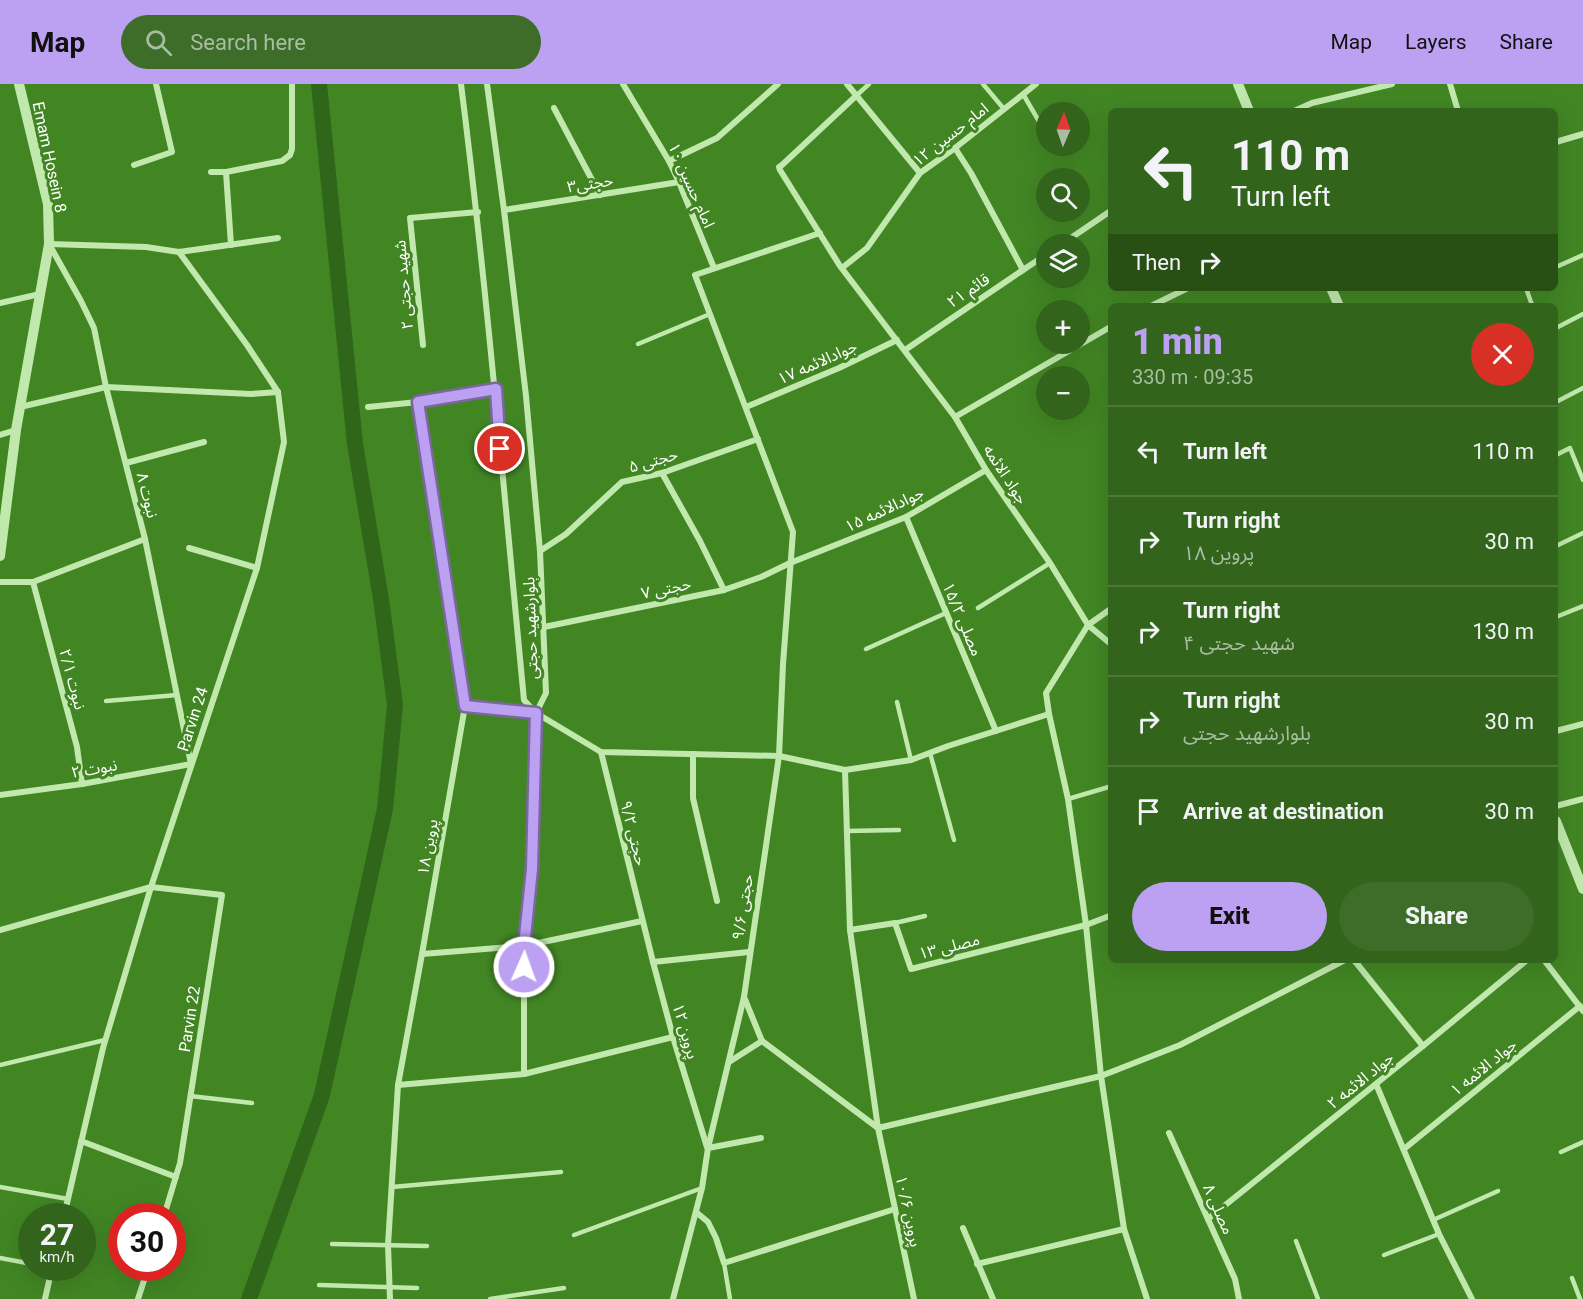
<!DOCTYPE html>
<html lang="en">
<head>
<meta charset="utf-8">
<style>
  :root { --surface:#32641b; --page:#3d6d28; --text:#f1f3f6; --muted:#a8bda3; --line:#4d783a; --accent:#bca0f2 }
  body { margin:0; font-family:Roboto,"Noto Sans Arabic",sans-serif; background:var(--page); color:var(--text); height:100vh; display:flex; flex-direction:column; font-size:22px; white-space:nowrap }
  * { box-sizing:border-box; margin:0 }
  p { font-size:20px; color:var(--muted) }
  .icon { flex:none; width:33px; height:33px; fill:none; stroke:currentColor; stroke-width:2; stroke-linecap:round; stroke-linejoin:round }
  .map { position:relative; flex:1; overflow:hidden }
  .sheet { position:absolute; left:1108px; top:219px; width:450px; height:660px; display:flex; flex-direction:column; background:var(--surface); border-radius:9px; box-shadow:0 6px 24px #0002 }
  .sheet>* { flex:none }
  .hud { position:absolute; left:1108px; top:24px; width:450px; height:183px; border-radius:9px; box-shadow:0 6px 24px #0002; background:#32641b; color:var(--text); overflow:hidden }
  .needle { width:39px; rotate:2deg }
  .controls { position:absolute; left:1036px; top:18px; display:grid; gap:12px }
  .controls a { display:grid; place-items:center; width:54px; height:54px; border-radius:50%; background:var(--surface); box-shadow:0 6px 24px #0002; font-size:30px }
  .speed { position:absolute; left:18px; top:1119px; display:flex; gap:12px; font-size:30px; font-weight:700; text-align:center }
  .speed>* { display:grid; place-content:center; width:78px; height:78px; border-radius:50%; background:var(--surface); box-shadow:0 6px 24px #0002; line-height:1 }
  .speed small { font-size:15px; font-weight:400 }
  .speed .limit { border:9px solid #d22; background:#fff; color:#111 }
  .pin { position:absolute; display:grid; place-items:center; width:51px; height:51px; color:#fff; margin:-26px; border:3px solid #fff; border-radius:50%; box-shadow:0 2px 6px #0007 }
  .me { position:absolute; width:66px; margin:-33px; rotate:2deg; stroke-linejoin:round; filter:drop-shadow(0 0 4px #0008) }
  .turn { display:flex; align-items:center; gap:21px; height:126px; padding:0 24px; font-size:27px }
  .turn .icon { width:78px; height:78px; stroke-width:2.5 }
  .turn b { display:block; font-size:42px; line-height:51px }
  .then { display:flex; align-items:center; height:57px; padding:0 24px; background:#0003; gap:12px; font-size:22px }
  .round { display:grid; place-items:center; flex:none; width:63px; height:63px; border-radius:32px; background:var(--page) }
  .overview { display:flex; align-items:center; justify-content:space-between; height:102px; padding:0 24px }
  h1 { font-size:36px; font-weight:800; line-height:45px; color:var(--accent) }
  .action { display:flex; gap:12px; margin-top:auto; padding:12px 24px }
  .action a { flex:1; height:69px; border-radius:36px; background:var(--accent); color:#111; font-size:24px; font-weight:800; line-height:69px; text-align:center }
  .action a+a { background:var(--page); color:var(--text) }
  ul { padding:0; list-style:none }
  li { display:flex; align-items:center; gap:18px; height:90px; padding:0 24px; border-top:2px solid var(--line) }
  li div { flex:1 }
  li b { display:block; font-size:22px }
  li em { font-style:normal }
  header { display:flex; align-items:center; gap:36px; box-sizing:border-box; height:84px; padding:0 30px; background:var(--accent); color:#111 }
  header strong { font-size:28px }
  nav { display:flex; gap:33px; margin-inline-start:auto; font-size:21px }
  .search { width:420px; height:54px; background:var(--page); display:flex; align-items:center; gap:15px; box-sizing:border-box; padding:0 21px; border-radius:33px; color:var(--muted); font-size:22px }
  .map>svg:first-child { display:block }
  .lines { fill:none; stroke-linecap:round; stroke-linejoin:round }
  .canal { stroke:#306619; stroke-width:16 }
  .service { stroke:#c1e9ae; stroke-width:4.5 }
  .minor { stroke:#c1e9ae; stroke-width:6 }
  .tertiary { stroke:#c1e9ae; stroke-width:10 }
  .route-casing { stroke:#7a689d; stroke-width:15 }
  .route { stroke:#bca0f2; stroke-width:10 }
  .labels { text-anchor:middle; stroke-width:6; stroke-linejoin:round; paint-order:stroke }
  .street-label { font-size:16px; fill:#fff; stroke:#428624 }
</style>
</head>
<body>
<header>
<strong>Map</strong>
<div class="search"><svg class="icon" aria-label="search" viewBox="0 0 24 24"><circle cx="10" cy="10" r="6"/><path d="M15 15l6 6"/></svg>Search here</div>
<nav><a>Map</a><a>Layers</a><a>Share</a></nav>
</header>
<div class="map">
<svg width="1583" height="1215" viewBox="0 0 1583 1215">
  <rect width="100%" height="100%" fill="#428624"/>
  <g class="lines">
    <polyline class="canal" points="249,1215 322,1011 385,725 395,621 381,515 355,360 319,0"/>
    <g class="service">
      <polyline points="983,0 1004,25"/>
      <polyline points="1023,10 1047,51"/>
      <polyline points="857,11 869,0"/>
      <polyline points="1054,62 1058,68"/>
      <polyline points="1556,183 1583,171"/>
      <polyline points="1526,204 1532,221"/>
      <polyline points="1556,244 1583,230"/>
      <polyline points="638,260 710,230"/>
      <polyline points="1556,318 1583,304"/>
      <polyline points="1556,371 1570,364 1583,396"/>
      <polyline points="1556,462 1583,449"/>
      <polyline points="978,524 1050,479"/>
      <polyline points="1556,533 1583,522"/>
      <polyline points="866,565 946,529"/>
      <polyline points="106,617 177,611"/>
      <polyline points="897,618 911,676"/>
      <polyline points="930,669 954,756"/>
      <polyline points="1068,715 1112,702"/>
      <polyline points="846,747 899,746"/>
      <polyline points="895,839 925,832"/>
      <polyline points="0,981 105,956"/>
      <polyline points="190,1012 252,1019"/>
      <polyline points="1561,1068 1583,1058"/>
      <polyline points="0,1103 68,1115"/>
      <polyline points="392,1103 561,1088"/>
      <polyline points="1433,1136 1498,1107"/>
      <polyline points="574,1151 702,1104"/>
      <polyline points="1296,1157 1318,1215"/>
      <polyline points="332,1160 427,1162"/>
      <polyline points="1384,1171 1439,1150"/>
      <polyline points="0,1174 32,1180"/>
      <polyline points="724,1179 730,1215"/>
      <polyline points="1572,1194 1580,1215"/>
      <polyline points="319,1201 417,1204"/>
      <polyline points="490,1215 564,1204"/>
    </g>
    <g class="minor">
      <path d="M461 0C487 205 504 410 524 616L536 629"/>
      <polyline points="487,0 504,126 526,312 540,467 546,609 536,629 532,785 524,862 524,990"/>
      <polyline points="623,0 669,77 679,98 714,184"/>
      <polyline points="847,0 920,89"/>
      <polyline points="1450,0 1458,27"/>
      <polyline points="857,11 782,81 779,83 780,86 840,182 955,333 986,386 1050,479 1088,541 1112,561"/>
      <polyline points="554,24 600,111"/>
      <polyline points="1294,27 1312,19 1392,0"/>
      <polyline points="1556,58 1583,50"/>
      <polyline points="669,77 717,54 778,0"/>
      <polyline points="134,81 172,68 156,0"/>
      <polyline points="211,88 226,88 282,77 290,71 292,65 292,0"/>
      <polyline points="226,88 231,161"/>
      <polyline points="504,126 679,98"/>
      <polyline points="49,160 146,163 179,168 278,154"/>
      <polyline points="1062,160 1112,126"/>
      <polyline points="842,184 867,164 920,89 955,64 1036,0"/>
      <polyline points="1020,188 1047,170"/>
      <polyline points="0,219 40,210"/>
      <polyline points="1151,222 1188,204"/>
      <polyline points="423,261 410,134 478,128"/>
      <polyline points="905,266 1023,186 971,89 955,64"/>
      <polyline points="20,323 106,303 251,310 278,308"/>
      <polyline points="368,323 418,318 496,305"/>
      <polyline points="746,323 839,284 897,256"/>
      <polyline points="955,333 1112,242"/>
      <polyline points="0,351 16,346"/>
      <polyline points="126,379 204,358"/>
      <polyline points="662,389 700,457 724,506"/>
      <polyline points="906,433 996,647"/>
      <polyline points="189,464 257,484"/>
      <polyline points="540,467 566,450 622,398 662,389 758,355"/>
      <polyline points="0,498 33,498 145,455"/>
      <polyline points="33,498 77,663 82,700"/>
      <polyline points="1112,524 1088,541 1046,609 1049,630 1068,715 1086,841 1101,992 1124,1145 1147,1215"/>
      <polyline points="544,543 724,506 761,493 790,479 906,433 986,386"/>
      <polyline points="465,622 536,629 601,668 779,672 845,686 911,676 948,662 1049,630"/>
      <polyline points="1556,647 1583,640"/>
      <polyline points="601,668 653,878 673,953 707,1063"/>
      <polyline points="693,670 693,714 717,817"/>
      <polyline points="845,686 850,846 878,1044 914,1215"/>
      <polyline points="0,711 82,700 191,680 145,455 106,303 94,244 81,217 49,160"/>
      <polyline points="1556,722 1583,715"/>
      <polyline points="0,846 151,803 222,811 180,1079 164,1132"/>
      <polyline points="850,846 895,839 911,885 1086,841 1112,831"/>
      <polyline points="422,870 524,862 642,837"/>
      <polyline points="1354,876 1423,962"/>
      <polyline points="1544,876 1583,927"/>
      <polyline points="653,878 749,868"/>
      <polyline points="744,913 762,957"/>
      <polyline points="762,957 878,1044"/>
      <polyline points="729,978 762,957"/>
      <polyline points="1376,1000 1439,1150 1472,1215"/>
      <polyline points="398,1001 524,990 673,953"/>
      <polyline points="878,1044 1101,992 1180,961 1345,876"/>
      <polyline points="1169,1049 1235,1195 1239,1215"/>
      <polyline points="81,1057 176,1093"/>
      <polyline points="708,1064 761,1054"/>
      <polyline points="1404,1065 1580,922"/>
      <polyline points="696,1128 708,1138 716,1154 724,1179 895,1125"/>
      <polyline points="64,1132 103,964 151,803 257,484 284,358 278,308 247,261 179,168"/>
      <polyline points="1208,1135 1423,962 1527,876"/>
      <polyline points="963,1144 993,1215"/>
      <polyline points="977,1180 1124,1145"/>
      <polyline points="45,1215 52,1184"/>
      <polyline points="138,1215 148,1184"/>
      <polyline points="390,1215 388,1161 398,1001 422,870 465,622 418,318"/>
      <polyline points="673,1215 702,1104 708,1064 744,913 779,672 783,580 793,448 695,191 820,149"/>
    </g>
    <g class="tertiary">
      <polyline points="1238,0 1249,27"/>
      <polyline points="1331,204 1339,222"/>
      <polyline points="0,472 16,346 49,160 48,120 19,0"/>
      <polyline points="1556,737 1583,805"/>
    </g>
  </g>
  <g class="lines">
    <defs>
      <polyline id="route" points="500,365 496,305 418,318 465,622 536,629 532,785 524,862 524,883"/>
    </defs>
    <use href="#route" class="route-casing"/>
    <use href="#route" class="route"/>
  </g>
  <g class="labels">
    <g class="street-label">
      <text transform="translate(950 50) rotate(-38)" y="6">امام حسین ۱۲</text>
      <text transform="translate(50 73) rotate(78)" y="6">Emam Hosein 8</text>
      <text transform="translate(590 99) rotate(-9)" y="6">حجتی۳</text>
      <text transform="translate(692 101) rotate(66)" y="6">۱۰ امام حسین</text>
      <text transform="translate(403 201) rotate(-95)" y="6">شهید حجتی ۲</text>
      <text transform="translate(968 206) rotate(-34)" y="6">قائم ۲۱</text>
      <text transform="translate(817 278) rotate(-24)" y="6">جوادالائمه ۱۷</text>
      <text transform="translate(653 376) rotate(-16)" y="6">حجتی ۵</text>
      <text transform="translate(1006 390) rotate(57)" y="6">جواد الائمه</text>
      <text transform="translate(148 411) rotate(76)" y="6">نبوت ۸</text>
      <text transform="translate(884 425) rotate(-25)" y="6">جوادالائمه ۱۵</text>
      <text transform="translate(666 504) rotate(-12)" y="6">حجتی ۷</text>
      <text transform="translate(963 535) rotate(67)" y="6">مصلی ۱۵/۲</text>
      <text transform="translate(530 544) rotate(-92)" y="6">بلوارشهید حجتی</text>
      <text transform="translate(73 595) rotate(75)" y="6">نبوت ۲/۱</text>
      <text transform="translate(192 635) rotate(-72)" y="6">Parvin 24</text>
      <text transform="translate(94 684) rotate(-10)" y="6">نبوت ۲</text>
      <text transform="translate(634 749) rotate(76)" y="6">حجتی ۹/۲</text>
      <text transform="translate(427 763) rotate(-80)" y="6">پروین ۱۸</text>
      <text transform="translate(742 823) rotate(-81)" y="6">حجتی ۹/۶</text>
      <text transform="translate(949 862) rotate(-14)" y="6">مصلی ۱۳</text>
      <text transform="translate(189 935) rotate(-81)" y="6">Parvin 22</text>
      <text transform="translate(686 947) rotate(74)" y="6">پروین ۱۲</text>
      <text transform="translate(1483 983) rotate(-39)" y="6">جواد الائمه ۱</text>
      <text transform="translate(1360 996) rotate(-39)" y="6">جواد الائمه ۲</text>
      <text transform="translate(1219 1125) rotate(66)" y="6">مصلی ۸</text>
      <text transform="translate(909 1127) rotate(78)" y="6">پروین ۱۰/۶</text>
    </g>
  </g>
</svg>
<div class="controls">
<a><svg class="needle" viewBox="-14 -14 28 28"><path d="M0-13l5 13h-10z" fill="#e53935"/><path d="M0 13l5-13h-10z" fill="#a8bda3"/></svg></a>
<a><svg class="icon" aria-label="search" viewBox="0 0 24 24"><circle cx="10" cy="10" r="6"/><path d="M15 15l6 6"/></svg></a>
<a><svg class="icon" aria-label="layers" viewBox="0 0 24 24"><path d="M12 4l9 5-9 5-9-5zM3 14l9 5 9-5"/></svg></a>
<a>+</a>
<a>−</a>
</div>
<div class="speed"><div>27<small>km/h</small></div><div class="limit">30</div></div>
<div class="pin" style="left:500px;top:365px;background:#d93025"><svg class="icon" aria-label="arrive" viewBox="0 0 24 24"><path d="M6 21V4h12l-3 4 3 4H6"/></svg></div>
<svg class="me" style="left:524px;top:883px" viewBox="-20 -20 40 40"><circle r="17" fill="#bca0f2" stroke="#fff" stroke-width="3"/><path d="M0-11L8 9 0 5-8 9z" fill="#fff"/></svg>
<div class="hud">
<div class="turn"><svg class="icon" aria-label="left" viewBox="0 0 24 24"><path d="M17 20v-9H6M10 6l-5 5 5 5"/></svg><div><b>110 m</b>Turn left</div></div>
<div class="then">Then<svg class="icon" aria-label="right" viewBox="0 0 24 24"><path d="M7 20v-9h11M14 6l5 5-5 5"/></svg></div>
</div>
<section class="sheet">
<div class="overview"><div><h1>1 min</h1><p>330 m · 09:35</p></div><a class="round" style="background:#d93025;color:#fff"><svg class="icon" aria-label="close" viewBox="0 0 24 24"><path d="M6 6l12 12M18 6L6 18"/></svg></a></div>
<ul>
<li><svg class="icon" aria-label="left" viewBox="0 0 24 24"><path d="M17 20v-9H6M10 6l-5 5 5 5"/></svg><div><b>Turn left</b></div><em>110 m</em></li>
<li><svg class="icon" aria-label="right" viewBox="0 0 24 24"><path d="M7 20v-9h11M14 6l5 5-5 5"/></svg><div><b>Turn right</b><p>پروین ۱۸</p></div><em>30 m</em></li>
<li><svg class="icon" aria-label="right" viewBox="0 0 24 24"><path d="M7 20v-9h11M14 6l5 5-5 5"/></svg><div><b>Turn right</b><p>شهید حجتی ۴</p></div><em>130 m</em></li>
<li><svg class="icon" aria-label="right" viewBox="0 0 24 24"><path d="M7 20v-9h11M14 6l5 5-5 5"/></svg><div><b>Turn right</b><p>بلوارشهید حجتی</p></div><em>30 m</em></li>
<li><svg class="icon" aria-label="arrive" viewBox="0 0 24 24"><path d="M6 21V4h12l-3 4 3 4H6"/></svg><div><b>Arrive at destination</b></div><em>30 m</em></li>
</ul>
<div class="action"><a>Exit</a><a>Share</a></div>
</section>
</div>
</body>
</html>
